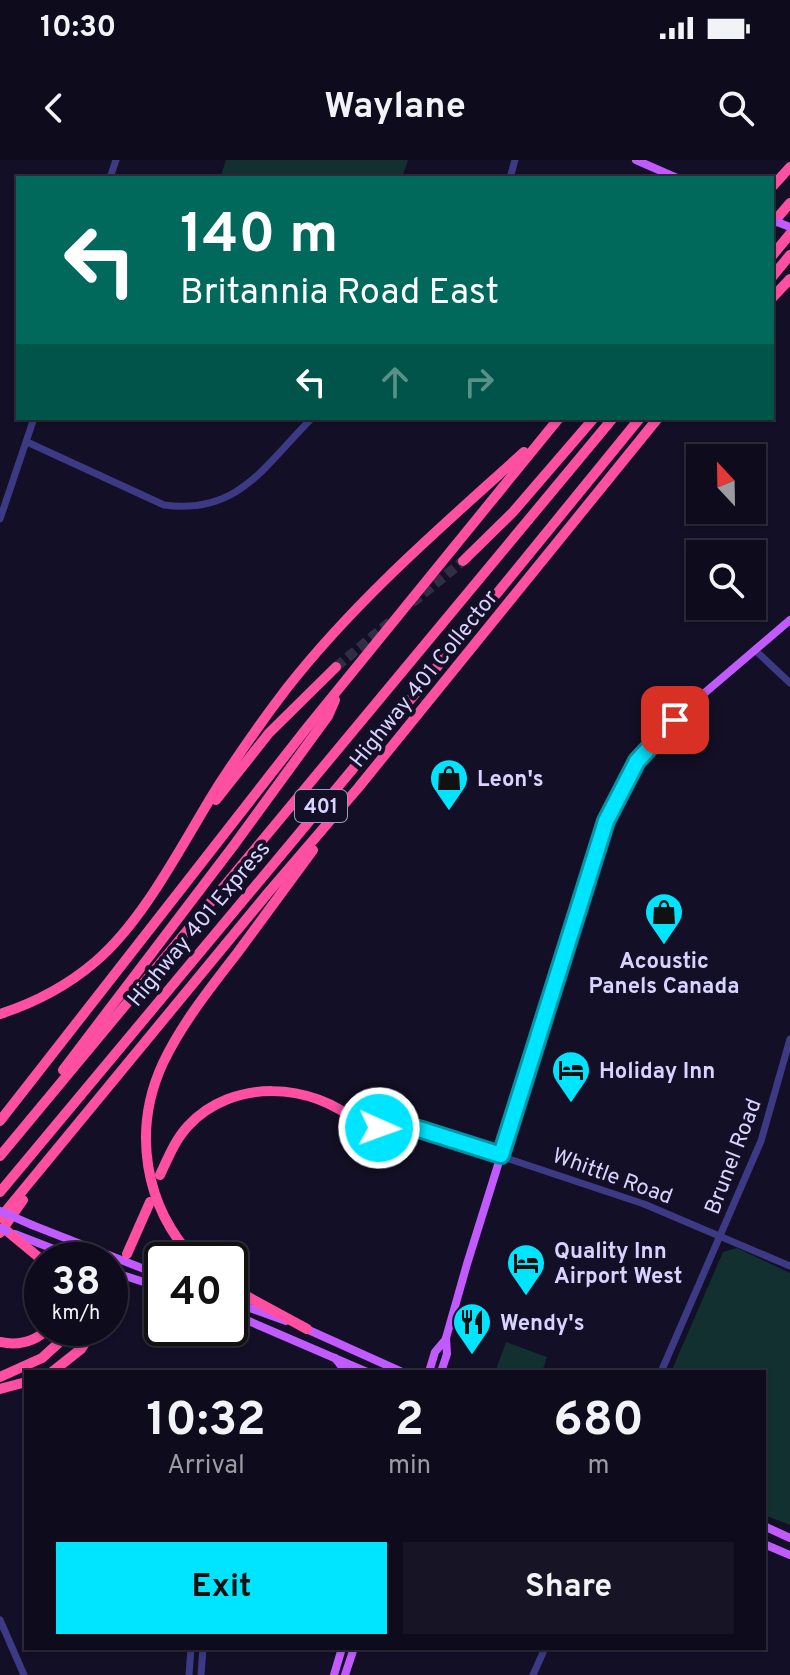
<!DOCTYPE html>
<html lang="en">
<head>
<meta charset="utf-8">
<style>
  :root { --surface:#0e0b1c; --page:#171425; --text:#f1f3f6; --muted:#9b9ba3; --line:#2e2b3b; --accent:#00e5ff }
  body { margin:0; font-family:Overpass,sans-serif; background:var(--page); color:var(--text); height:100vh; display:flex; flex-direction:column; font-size:30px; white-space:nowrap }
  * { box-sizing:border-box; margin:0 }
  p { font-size:26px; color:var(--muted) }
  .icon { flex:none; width:44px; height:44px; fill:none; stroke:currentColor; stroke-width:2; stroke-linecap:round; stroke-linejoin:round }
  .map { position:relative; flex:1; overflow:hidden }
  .sheet { position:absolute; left:24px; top:1210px; width:742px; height:280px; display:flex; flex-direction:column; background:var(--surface); border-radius:0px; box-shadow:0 2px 6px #0004,0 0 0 2px var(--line) }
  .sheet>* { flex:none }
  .hud { position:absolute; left:16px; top:16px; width:758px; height:244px; border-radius:0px; box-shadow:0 2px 6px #0004,0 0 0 2px var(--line); background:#00695c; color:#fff; overflow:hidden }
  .needle { width:52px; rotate:338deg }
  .tools { position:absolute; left:686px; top:284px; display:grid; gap:16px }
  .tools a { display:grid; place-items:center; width:80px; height:80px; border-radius:0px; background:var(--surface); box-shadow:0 2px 6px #0004,0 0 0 2px var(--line); font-size:40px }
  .speed { position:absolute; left:24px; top:1082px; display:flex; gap:16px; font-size:40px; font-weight:700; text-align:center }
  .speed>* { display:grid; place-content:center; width:104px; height:104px; border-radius:50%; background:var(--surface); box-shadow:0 2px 6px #0004,0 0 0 2px var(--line); line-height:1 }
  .speed small { font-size:20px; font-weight:400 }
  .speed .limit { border:4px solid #111; border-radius:12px; background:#fff; color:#111 }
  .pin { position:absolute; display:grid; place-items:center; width:68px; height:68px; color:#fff; margin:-34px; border-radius:16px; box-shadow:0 4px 12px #0006 }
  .me { position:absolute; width:88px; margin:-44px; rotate:92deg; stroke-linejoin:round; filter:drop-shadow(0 0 6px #0008) }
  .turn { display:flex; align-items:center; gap:28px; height:168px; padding:0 32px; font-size:36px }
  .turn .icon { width:104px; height:104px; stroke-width:2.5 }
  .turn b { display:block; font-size:56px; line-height:68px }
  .lanes { display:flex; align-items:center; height:76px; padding:0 32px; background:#0003; justify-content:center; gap:40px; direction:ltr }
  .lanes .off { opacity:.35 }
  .eta { display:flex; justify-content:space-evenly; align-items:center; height:136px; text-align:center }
  .eta b { font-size:48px; font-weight:700; line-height:56px }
  .action { display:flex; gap:16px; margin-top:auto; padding:16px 32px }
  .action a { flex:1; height:92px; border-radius:0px; background:var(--accent); color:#111; font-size:32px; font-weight:700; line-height:92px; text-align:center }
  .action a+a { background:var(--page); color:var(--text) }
  .status { display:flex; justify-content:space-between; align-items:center; height:56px; padding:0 40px; background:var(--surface); direction:ltr }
  .status svg { height:22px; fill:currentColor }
  header { display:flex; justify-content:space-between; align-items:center; height:104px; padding:0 32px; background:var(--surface); font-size:36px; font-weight:700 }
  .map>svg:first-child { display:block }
  .green { fill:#12302f }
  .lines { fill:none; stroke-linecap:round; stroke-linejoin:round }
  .highway-tunnel { stroke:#312d47; stroke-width:10; stroke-dasharray:10 5; stroke-linecap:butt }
  .minor { stroke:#3d3a85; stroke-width:7 }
  .major { stroke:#c25bff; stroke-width:8 }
  .highway { stroke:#ff4fa3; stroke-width:10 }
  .major-bridge { stroke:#c25bff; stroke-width:8 }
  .route-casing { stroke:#0095a6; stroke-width:20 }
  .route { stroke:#00e5ff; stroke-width:14 }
  .labels { text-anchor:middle; stroke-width:8; stroke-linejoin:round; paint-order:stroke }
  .shield { fill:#130f26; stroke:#9e99be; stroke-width:2 }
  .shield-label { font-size:20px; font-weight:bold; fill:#d9d4ff }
  .street-label { font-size:22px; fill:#d9d4ff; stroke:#130f26 }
  .poi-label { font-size:22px; font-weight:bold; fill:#d9d4ff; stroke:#130f26; text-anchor:start }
</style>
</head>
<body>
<div class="status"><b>10:30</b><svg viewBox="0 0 49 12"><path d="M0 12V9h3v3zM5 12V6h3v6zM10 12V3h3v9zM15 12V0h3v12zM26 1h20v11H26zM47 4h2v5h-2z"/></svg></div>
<header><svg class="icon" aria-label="back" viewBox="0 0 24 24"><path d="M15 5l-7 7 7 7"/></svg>Waylane<svg class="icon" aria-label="search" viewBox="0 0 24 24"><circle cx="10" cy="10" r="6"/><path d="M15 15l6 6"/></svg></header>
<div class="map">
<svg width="790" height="1515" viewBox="0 0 790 1515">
  <rect width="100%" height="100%" fill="#130f26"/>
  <g class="green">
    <polygon points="226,0 408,0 402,18 220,18"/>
    <polygon points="737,1088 790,1113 790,1365 764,1355 764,1212 671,1212 723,1092"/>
    <polygon points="506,1182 547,1197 542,1212 495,1212"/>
  </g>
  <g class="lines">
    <g class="highway-tunnel">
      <polyline points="412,443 463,401"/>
      <polyline points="336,507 391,461"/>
    </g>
    <g class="minor">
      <polyline points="110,18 116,0"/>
      <polyline points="510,18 515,0"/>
      <path d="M27 282 164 345C239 355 265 305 312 258"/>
      <polyline points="0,359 34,258"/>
      <polyline points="756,491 790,523"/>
      <circle cx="371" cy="955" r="14"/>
      <polyline points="384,949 389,957 419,969 644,1044 790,1106"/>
      <polyline points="379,968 409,969"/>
      <polyline points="661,1212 761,981 790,879"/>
      <polyline points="0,1460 24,1515"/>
      <polyline points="189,1515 191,1488"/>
      <polyline points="201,1515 203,1488"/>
      <polyline points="533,1515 545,1488"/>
    </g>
    <g class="major">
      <polyline points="636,0 677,18"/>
      <polyline points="32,1065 162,1116"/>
      <polyline points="15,1074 82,1100"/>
      <polyline points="110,1111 162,1128"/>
      <polyline points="230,1141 286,1161"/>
      <polyline points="230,1153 367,1212"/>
      <polyline points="302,1167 402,1212"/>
      <polyline points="335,1198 346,1212"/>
      <polyline points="429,1212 435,1192 446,1179"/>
      <polyline points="441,1212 447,1194 446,1178 467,1104 600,679 626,619 649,585 694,542 790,460"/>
      <polyline points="764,1366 790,1378"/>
      <polyline points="764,1384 790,1395"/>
      <polyline points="334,1515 342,1488"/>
      <polyline points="345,1515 354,1488"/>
    </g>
    <g class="highway">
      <polyline points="772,27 790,7"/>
      <polyline points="772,64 790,43"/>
      <polyline points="772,96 790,74"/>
      <polyline points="772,117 790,95"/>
      <polyline points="772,138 790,119"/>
      <polyline points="463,401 513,352 594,258"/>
      <polyline points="216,640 269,573 336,507"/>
      <path d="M0 854C34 843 68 825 95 802 146 759 185 678 220 623 241 591 264 558 287 528 356 440 441 367 524 292"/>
      <polyline points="63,910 234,685 328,556 335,540"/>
      <polyline points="0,961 306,569 559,258"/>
      <polyline points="0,996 613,258"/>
      <path d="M160 1015C168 998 175 980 188 966 232 918 312 922 358 963"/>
      <polyline points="0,1032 397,556 640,258"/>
      <polyline points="0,1058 267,734 358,628 658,258"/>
      <polyline points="7,1071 42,1100"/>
      <polyline points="0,1073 23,1040"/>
      <polyline points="127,1094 150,1042"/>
      <polyline points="107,1100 108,1096"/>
      <path d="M195 1100C144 1046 132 970 163 903 182 863 211 827 238 792 263 758 288 724 313 690"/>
      <polyline points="230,1127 307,1169"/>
      <polyline points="110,1137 114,1126"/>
      <path d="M0 1182C19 1186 35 1182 49 1168"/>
      <polyline points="52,1212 81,1189 94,1168"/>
      <polyline points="0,1217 42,1198 75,1168"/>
      <polyline points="0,1229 26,1222"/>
    </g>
    <g class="major-bridge">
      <polyline points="772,60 790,67"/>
      <polyline points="0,1051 32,1065"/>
      <polyline points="0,1068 7,1071"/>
    </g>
  </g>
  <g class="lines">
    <defs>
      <polyline id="route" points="379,968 419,969 501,995 606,661 637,601 675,560"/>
    </defs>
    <use href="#route" class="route-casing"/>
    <use href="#route" class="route"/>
  </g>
  <defs>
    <symbol id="shop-pin" viewBox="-11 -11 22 30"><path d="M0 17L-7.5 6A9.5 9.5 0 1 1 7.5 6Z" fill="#00e5ff" stroke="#130f26"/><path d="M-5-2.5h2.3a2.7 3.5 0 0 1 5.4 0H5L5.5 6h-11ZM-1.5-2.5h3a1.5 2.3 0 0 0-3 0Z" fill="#111"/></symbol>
    <symbol id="hotel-pin" viewBox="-11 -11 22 30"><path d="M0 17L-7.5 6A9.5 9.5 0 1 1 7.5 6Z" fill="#00e5ff" stroke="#130f26"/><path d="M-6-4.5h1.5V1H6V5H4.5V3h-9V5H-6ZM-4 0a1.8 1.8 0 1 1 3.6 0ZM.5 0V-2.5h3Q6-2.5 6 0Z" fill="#111"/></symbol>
    <symbol id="restaurant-pin" viewBox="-11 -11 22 30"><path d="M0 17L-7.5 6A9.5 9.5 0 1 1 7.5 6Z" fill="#00e5ff" stroke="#130f26"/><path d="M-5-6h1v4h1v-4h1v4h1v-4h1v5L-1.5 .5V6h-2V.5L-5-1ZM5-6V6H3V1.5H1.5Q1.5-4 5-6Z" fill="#111"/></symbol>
  </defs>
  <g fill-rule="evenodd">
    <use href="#shop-pin" x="427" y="596" width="44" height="60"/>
    <use href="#shop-pin" x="642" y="730" width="44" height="60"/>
    <use href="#hotel-pin" x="549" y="888" width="44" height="60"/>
    <use href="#hotel-pin" x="504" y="1081" width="44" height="60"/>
    <use href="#restaurant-pin" x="450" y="1140" width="44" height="60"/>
  </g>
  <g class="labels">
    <rect class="shield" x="295" y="630" width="52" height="32" rx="6"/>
    <g class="shield-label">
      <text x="321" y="653">401</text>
    </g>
    <g class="street-label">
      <text transform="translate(423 518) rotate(-51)" y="8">Highway 401 Collector</text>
      <text transform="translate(198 763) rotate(-50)" y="8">Highway 401 Express</text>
      <text transform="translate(732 996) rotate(-69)" y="8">Brunel Road</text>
      <text transform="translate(613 1015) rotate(20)" y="8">Whittle Road</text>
    </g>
    <g class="poi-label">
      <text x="477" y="626">Leon's</text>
      <text x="664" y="808" text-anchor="middle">Acoustic<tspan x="664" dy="25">Panels Canada</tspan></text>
      <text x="599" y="918">Holiday Inn</text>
      <text x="554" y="1098">Quality Inn<tspan x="554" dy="25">Airport West</tspan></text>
      <text x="500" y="1170">Wendy's</text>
    </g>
  </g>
</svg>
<div class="tools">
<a><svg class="needle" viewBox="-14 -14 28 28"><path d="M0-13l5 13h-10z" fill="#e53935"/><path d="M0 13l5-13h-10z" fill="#9b9ba3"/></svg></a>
<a><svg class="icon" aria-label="search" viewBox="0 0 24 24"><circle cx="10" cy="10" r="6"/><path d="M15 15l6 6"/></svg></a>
</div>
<div class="speed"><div>38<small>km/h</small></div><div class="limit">40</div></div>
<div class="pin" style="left:675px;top:560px;background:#d93025"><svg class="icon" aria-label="arrive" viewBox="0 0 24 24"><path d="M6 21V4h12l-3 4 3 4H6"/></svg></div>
<svg class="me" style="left:379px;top:968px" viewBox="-20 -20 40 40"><circle r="17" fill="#00e5ff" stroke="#fff" stroke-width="3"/><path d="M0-11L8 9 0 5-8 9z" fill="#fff"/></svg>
<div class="hud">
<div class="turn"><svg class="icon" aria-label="left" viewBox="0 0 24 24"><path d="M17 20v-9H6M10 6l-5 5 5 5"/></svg><div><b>140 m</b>Britannia Road East</div></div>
<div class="lanes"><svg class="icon" aria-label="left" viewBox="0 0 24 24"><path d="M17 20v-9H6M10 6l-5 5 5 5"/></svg><svg class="icon off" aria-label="ahead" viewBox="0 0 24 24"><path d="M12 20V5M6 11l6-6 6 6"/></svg><svg class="icon off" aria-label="right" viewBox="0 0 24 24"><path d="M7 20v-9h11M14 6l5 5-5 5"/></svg></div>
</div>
<section class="sheet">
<div class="eta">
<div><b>10:32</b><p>Arrival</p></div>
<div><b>2</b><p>min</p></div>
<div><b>680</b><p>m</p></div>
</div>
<div class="action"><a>Exit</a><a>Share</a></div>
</section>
</div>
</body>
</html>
